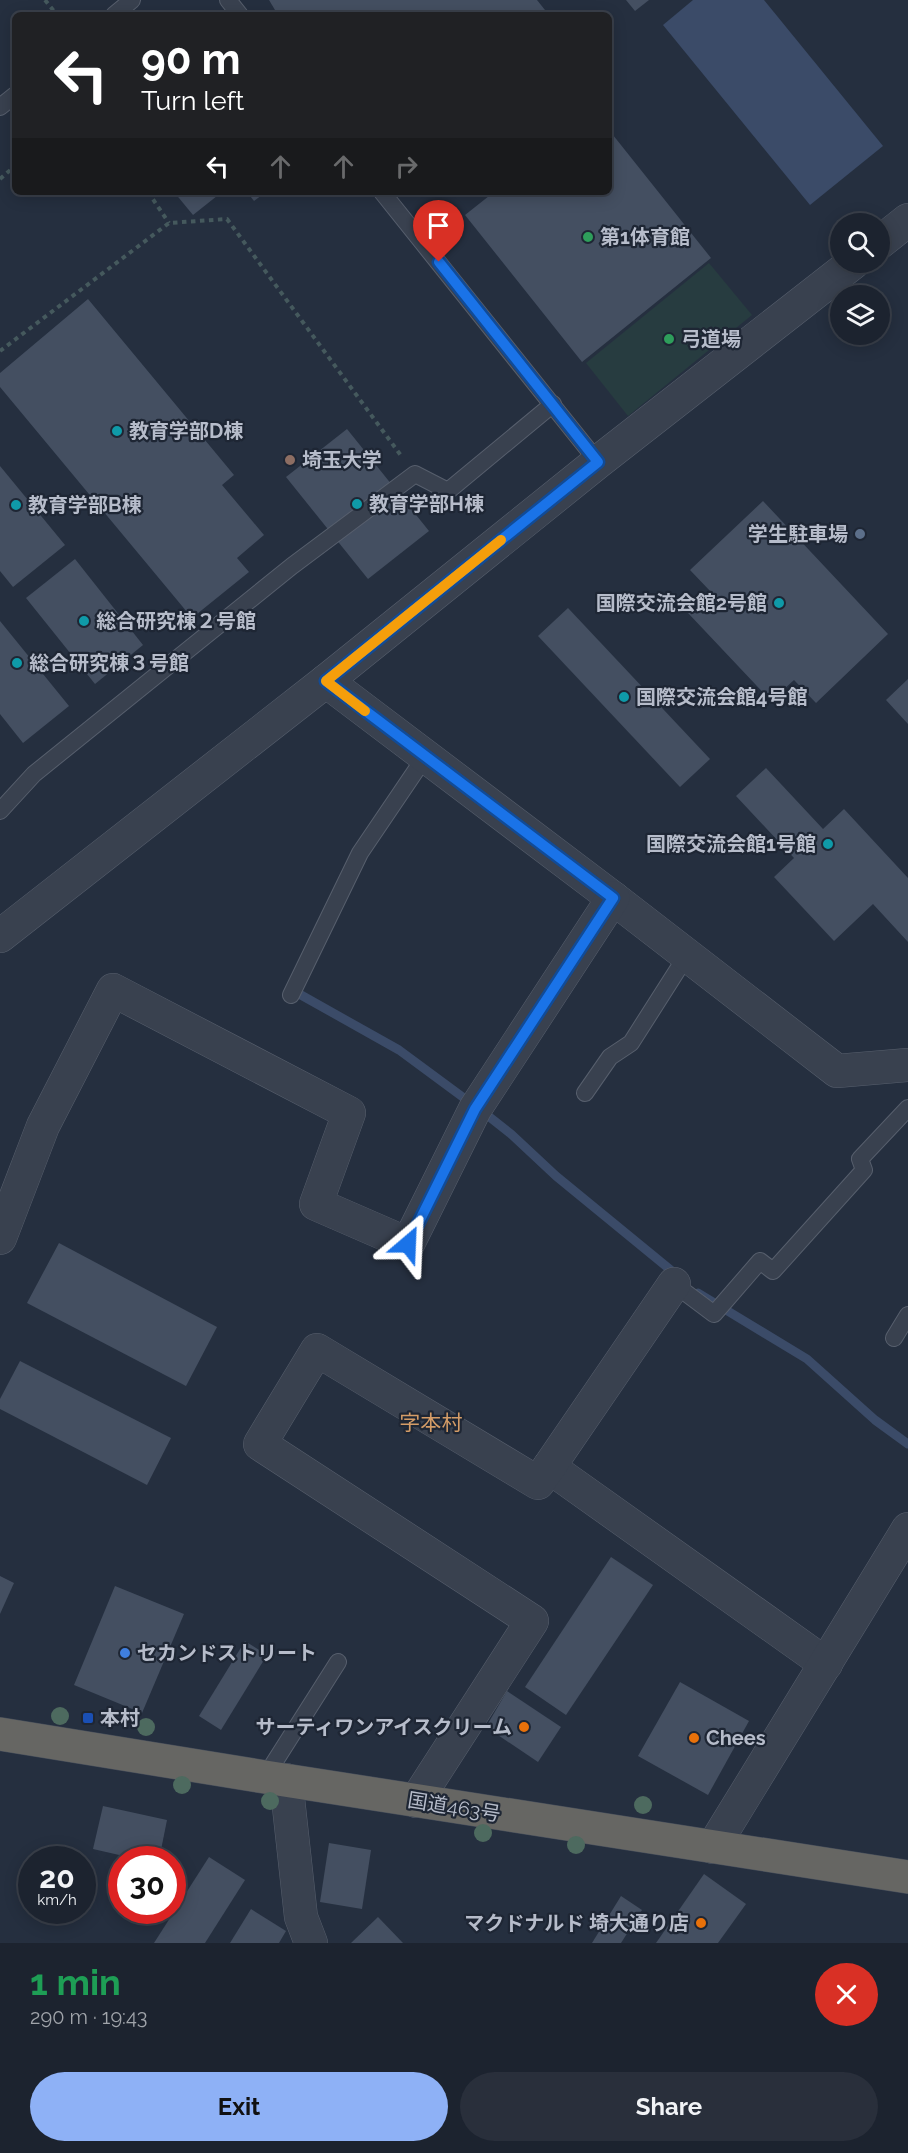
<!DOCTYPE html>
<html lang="en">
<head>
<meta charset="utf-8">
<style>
  :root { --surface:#1c232f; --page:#292f3b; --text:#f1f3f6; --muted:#a0a4aa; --line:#3a404b; --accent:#8eb1f6 }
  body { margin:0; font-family:Raleway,"Noto Sans JP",sans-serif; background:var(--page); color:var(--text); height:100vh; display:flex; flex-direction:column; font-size:22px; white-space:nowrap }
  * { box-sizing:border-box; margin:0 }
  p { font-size:20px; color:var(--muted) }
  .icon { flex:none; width:33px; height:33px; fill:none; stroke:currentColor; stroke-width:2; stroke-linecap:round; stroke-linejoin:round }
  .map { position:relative; height:1943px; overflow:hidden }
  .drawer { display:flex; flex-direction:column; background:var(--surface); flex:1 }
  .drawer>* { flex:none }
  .top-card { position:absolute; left:12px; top:12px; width:600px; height:183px; border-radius:9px; box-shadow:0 3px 15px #0003,0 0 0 2px var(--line); background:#202124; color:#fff; overflow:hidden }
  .controls { position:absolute; left:830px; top:213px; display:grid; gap:12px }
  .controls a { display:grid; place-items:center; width:60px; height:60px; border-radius:50%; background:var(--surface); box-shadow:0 3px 15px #0003,0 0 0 2px var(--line); font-size:30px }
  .speed { position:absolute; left:18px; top:1846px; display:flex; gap:12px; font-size:30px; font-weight:700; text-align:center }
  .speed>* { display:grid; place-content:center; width:78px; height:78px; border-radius:50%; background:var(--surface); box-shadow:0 3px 15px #0003,0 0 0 2px var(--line); line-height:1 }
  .speed small { font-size:15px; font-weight:400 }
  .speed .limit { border:9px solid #d22; background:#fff; color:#111 }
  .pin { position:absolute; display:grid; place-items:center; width:51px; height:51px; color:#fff; margin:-62px -26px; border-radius:50% 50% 50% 0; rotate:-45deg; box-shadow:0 0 6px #0007 }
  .pin .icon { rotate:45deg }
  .me { position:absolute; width:66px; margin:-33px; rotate:26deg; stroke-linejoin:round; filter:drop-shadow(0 0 4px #0008) }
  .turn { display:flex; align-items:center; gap:21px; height:126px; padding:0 30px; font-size:27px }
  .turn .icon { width:78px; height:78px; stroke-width:2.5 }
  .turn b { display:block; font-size:42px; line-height:51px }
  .lanes { display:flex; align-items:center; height:57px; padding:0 30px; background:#0003; justify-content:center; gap:30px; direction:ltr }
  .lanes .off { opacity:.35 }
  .round { display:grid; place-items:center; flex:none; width:63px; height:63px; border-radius:32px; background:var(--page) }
  .overview { display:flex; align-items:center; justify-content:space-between; height:102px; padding:0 30px }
  h1 { font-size:36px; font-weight:700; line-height:45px; color:#1e9e55 }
  .action { display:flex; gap:12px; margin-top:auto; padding:12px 30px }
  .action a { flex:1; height:69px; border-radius:36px; background:var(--accent); color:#111; font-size:24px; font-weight:700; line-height:69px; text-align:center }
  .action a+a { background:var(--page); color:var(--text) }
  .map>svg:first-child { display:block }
  .green { fill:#273c40 }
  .water { fill:#3b4b68 }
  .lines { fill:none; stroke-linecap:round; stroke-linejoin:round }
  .stream { stroke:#3b4b68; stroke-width:9 }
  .building { fill:#444f61 }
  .service-casing { stroke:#575f6d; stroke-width:18 }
  .minor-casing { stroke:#575f6d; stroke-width:34 }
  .trunk-casing { stroke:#444c5a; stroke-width:34 }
  .path { stroke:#45595d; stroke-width:4; stroke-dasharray:4.5 4.5; stroke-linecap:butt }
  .service { stroke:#39414f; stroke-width:16 }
  .minor { stroke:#39414f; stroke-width:33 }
  .trunk { stroke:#666663; stroke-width:33 }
  .tree { fill:#4d6a5f }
  .route-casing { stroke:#114b97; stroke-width:15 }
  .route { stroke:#1a73e8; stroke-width:10 }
  .slow { stroke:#f59e0b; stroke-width:10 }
  .leisure-dot { fill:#2e9e5b; stroke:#1e2634; stroke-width:2 }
  .culture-dot { fill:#0f9aa8; stroke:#1e2634; stroke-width:2 }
  .education-dot { fill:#8d6e63; stroke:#1e2634; stroke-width:2 }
  .service-dot { fill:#5c6f8a; stroke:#1e2634; stroke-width:2 }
  .shop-dot { fill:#3f7fe0; stroke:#1e2634; stroke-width:2 }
  .transit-dot { fill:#1a4fb4; stroke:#1e2634; stroke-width:2 }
  .food-dot { fill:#e8710a; stroke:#1e2634; stroke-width:2 }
  .labels { text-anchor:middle; stroke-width:4.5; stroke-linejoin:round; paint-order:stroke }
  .poi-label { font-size:20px; font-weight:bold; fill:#b6bcca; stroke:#1e2634; text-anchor:start }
  .street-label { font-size:20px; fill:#b6bcca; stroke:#1e2634 }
  .neighbourhood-label { font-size:21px; fill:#d49c67; stroke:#1e2634 }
</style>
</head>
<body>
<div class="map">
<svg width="908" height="1943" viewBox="0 0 908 1943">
  <rect width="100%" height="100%" fill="#252f3f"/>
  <polygon class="green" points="709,263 752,315 628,416 586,363"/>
  <polygon class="water" points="693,0 764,0 883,146 810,205 663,25"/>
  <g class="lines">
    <g class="stream">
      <polyline points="301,995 399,1050 487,1115 511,1134 556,1176 678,1276"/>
      <polyline points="698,1293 807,1359 875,1420 908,1444"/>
    </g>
  </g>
  <g class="building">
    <polygon points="269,0 537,0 549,15 278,15"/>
    <polygon points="626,0 649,0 635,11"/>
    <polygon points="609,130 711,258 582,362 465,215 494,192 609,192"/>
    <polygon points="174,192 222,192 193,215"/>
    <polygon points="247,192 266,192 254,201"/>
    <polygon points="88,299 234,475 222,485 264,535 237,558 249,572 192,618 0,387 0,373"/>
    <polygon points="347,429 429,531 368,579 286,477"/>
    <polygon points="0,466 65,545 13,587 0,571"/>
    <polygon points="763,501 888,634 816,703 794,680 771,701 688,613 711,592 690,570"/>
    <polygon points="75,559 143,645 95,684 26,598"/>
    <polygon points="568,608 710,759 680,787 538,636"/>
    <polygon points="0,621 69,706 23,743 0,714"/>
    <polygon points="908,679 908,724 886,700"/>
    <polygon points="766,768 823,829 844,809 908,878 908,942 873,904 834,941 774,877 794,858 736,796"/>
    <polygon points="59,1243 217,1327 186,1386 27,1303"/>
    <polygon points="20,1361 171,1438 147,1485 0,1409 0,1399"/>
    <polygon points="611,1557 653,1585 566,1715 525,1687"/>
    <polygon points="0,1576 14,1583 0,1614"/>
    <polygon points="115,1586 184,1614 142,1713 74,1685"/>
    <polygon points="245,1641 267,1655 221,1730 199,1716"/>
    <polygon points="680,1682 749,1721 708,1795 638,1756"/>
    <polygon points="507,1691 561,1727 538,1762 486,1727"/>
    <polygon points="103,1806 167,1820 159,1860 141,1860 93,1849"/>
    <polygon points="329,1843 371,1850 362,1909 320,1902"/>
    <polygon points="209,1857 245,1880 205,1943 154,1943"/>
    <polygon points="704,1874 746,1904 718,1943 656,1943"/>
    <polygon points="621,1896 642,1910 621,1943 592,1943"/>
    <polygon points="251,1909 286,1931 279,1943 230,1943"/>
    <polygon points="378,1917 403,1943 351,1943"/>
  </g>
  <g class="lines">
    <defs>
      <g id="service">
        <polyline points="228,0 240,15"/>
        <polyline points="114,15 132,0"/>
        <polyline points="0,107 15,95"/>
        <polyline points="382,192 598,462"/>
        <polyline points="0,811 34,774 292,566 415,474 448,491 553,404"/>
        <polyline points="291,995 360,853 425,757"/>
        <polyline points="585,1093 610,1057 631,1043 687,955"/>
        <polyline points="674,1284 714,1314 760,1261 773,1271 864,1170 860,1159 908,1108"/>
        <polyline points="894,1338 908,1315"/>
        <polyline points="265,1777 338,1662"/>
      </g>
      <g id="minor">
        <polyline points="879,243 908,220"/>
        <polyline points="326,681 613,898 837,1071 908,1065"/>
        <polyline points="0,936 326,681 598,462 854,262"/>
        <polyline points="0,1238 43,1126 113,990 349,1113 316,1204 408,1244 475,1109 613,898"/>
        <polyline points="549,1467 826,1664"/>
        <polyline points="286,1780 301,1917 311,1943"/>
        <polyline points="416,1801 532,1621 260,1444 317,1350 538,1483 674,1284"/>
        <polyline points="713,1847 908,1529"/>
      </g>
      <polyline id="trunk" points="0,1734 265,1777 908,1877"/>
    </defs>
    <use href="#service" class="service-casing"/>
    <use href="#minor" class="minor-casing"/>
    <use href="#trunk" class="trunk-casing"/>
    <g class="path">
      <polyline points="45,0 57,15"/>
      <polyline points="0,179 15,166"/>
      <polyline points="148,192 169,223"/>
      <polyline points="0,351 169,223 227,219 402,457"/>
    </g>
    <use href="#service" class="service"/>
    <use href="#minor" class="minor"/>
    <use href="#trunk" class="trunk"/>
  </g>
  <g class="tree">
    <circle cx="60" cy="1716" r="9"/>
    <circle cx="146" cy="1727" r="9"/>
    <circle cx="182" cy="1785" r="9"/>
    <circle cx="270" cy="1801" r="9"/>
    <circle cx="643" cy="1805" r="9"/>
    <circle cx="483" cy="1833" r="9"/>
    <circle cx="576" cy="1845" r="9"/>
  </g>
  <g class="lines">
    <defs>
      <polyline id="route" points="408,1244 475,1109 613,898 326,681 598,462 439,262"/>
    </defs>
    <use href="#route" class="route-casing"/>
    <use href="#route" class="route"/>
    <polyline class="slow" points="365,711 326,681 501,540"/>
  </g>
  <g class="leisure-dot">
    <circle cx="588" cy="237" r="6"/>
    <circle cx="669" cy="339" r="6"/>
  </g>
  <g class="culture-dot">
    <circle cx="117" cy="431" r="6"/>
    <circle cx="357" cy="504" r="6"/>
    <circle cx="16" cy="505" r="6"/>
    <circle cx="779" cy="603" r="6"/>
    <circle cx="84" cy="621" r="6"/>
    <circle cx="17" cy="663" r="6"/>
    <circle cx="624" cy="697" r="6"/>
    <circle cx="828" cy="844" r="6"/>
  </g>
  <circle class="education-dot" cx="290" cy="460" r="6"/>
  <circle class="service-dot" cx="860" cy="534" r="6"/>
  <circle class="shop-dot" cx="125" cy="1653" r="6"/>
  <rect class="transit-dot" x="82" y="1712" width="12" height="12" rx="3"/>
  <g class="food-dot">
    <circle cx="524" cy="1727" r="6"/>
    <circle cx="694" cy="1738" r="6"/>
    <circle cx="701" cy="1923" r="6"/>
  </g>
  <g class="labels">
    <g class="poi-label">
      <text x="600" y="244">第1体育館</text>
      <text x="681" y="346">弓道場</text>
      <text x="129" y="438">教育学部D棟</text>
      <text x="302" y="467">埼玉大学</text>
      <text x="369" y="511">教育学部H棟</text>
      <text x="28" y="512">教育学部B棟</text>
      <text x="848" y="541" text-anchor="end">学生駐車場</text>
      <text x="767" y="610" text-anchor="end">国際交流会館2号館</text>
      <text x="96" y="628">総合研究棟２号館</text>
      <text x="29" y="670">総合研究棟３号館</text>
      <text x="636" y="704">国際交流会館4号館</text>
      <text x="816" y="851" text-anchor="end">国際交流会館1号館</text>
      <text x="137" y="1660">セカンドストリート</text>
      <text x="100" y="1725">本村</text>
      <text x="512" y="1734" text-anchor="end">サーティワンアイスクリーム</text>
      <text x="706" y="1745">Chees</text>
      <text x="689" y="1930" text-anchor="end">マクドナルド 埼大通り店</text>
    </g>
    <g class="street-label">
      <text transform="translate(454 1807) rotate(9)" y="7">国道463号</text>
    </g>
    <g class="neighbourhood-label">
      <text x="431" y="1430">字本村</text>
    </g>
  </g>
</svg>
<div class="controls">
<a><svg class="icon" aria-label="search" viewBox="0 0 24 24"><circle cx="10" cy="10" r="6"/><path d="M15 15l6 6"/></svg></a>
<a><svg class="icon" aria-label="layers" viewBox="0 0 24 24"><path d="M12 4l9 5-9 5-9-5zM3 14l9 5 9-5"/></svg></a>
</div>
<div class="speed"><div>20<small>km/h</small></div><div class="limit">30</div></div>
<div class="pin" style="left:439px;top:262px;background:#d93025"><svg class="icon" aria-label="arrive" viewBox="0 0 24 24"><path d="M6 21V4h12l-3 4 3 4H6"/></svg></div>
<svg class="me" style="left:408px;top:1244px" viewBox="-20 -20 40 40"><path d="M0-17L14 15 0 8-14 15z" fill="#1a73e8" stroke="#fff" stroke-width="4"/></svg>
<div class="top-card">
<div class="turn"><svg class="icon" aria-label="left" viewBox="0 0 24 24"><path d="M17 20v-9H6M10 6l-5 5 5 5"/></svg><div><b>90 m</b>Turn left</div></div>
<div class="lanes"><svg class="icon" aria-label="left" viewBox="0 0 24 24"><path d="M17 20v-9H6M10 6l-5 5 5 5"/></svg><svg class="icon off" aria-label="ahead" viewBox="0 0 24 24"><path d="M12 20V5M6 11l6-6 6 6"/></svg><svg class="icon off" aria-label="ahead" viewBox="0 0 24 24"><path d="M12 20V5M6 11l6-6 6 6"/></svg><svg class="icon off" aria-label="right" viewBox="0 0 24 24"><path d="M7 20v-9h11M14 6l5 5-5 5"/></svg></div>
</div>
</div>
<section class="drawer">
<div class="overview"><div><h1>1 min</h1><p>290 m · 19:43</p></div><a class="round" style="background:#d93025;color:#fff"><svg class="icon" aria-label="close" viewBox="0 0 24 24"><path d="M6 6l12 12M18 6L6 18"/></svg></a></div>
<div class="action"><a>Exit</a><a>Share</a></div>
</section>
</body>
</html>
